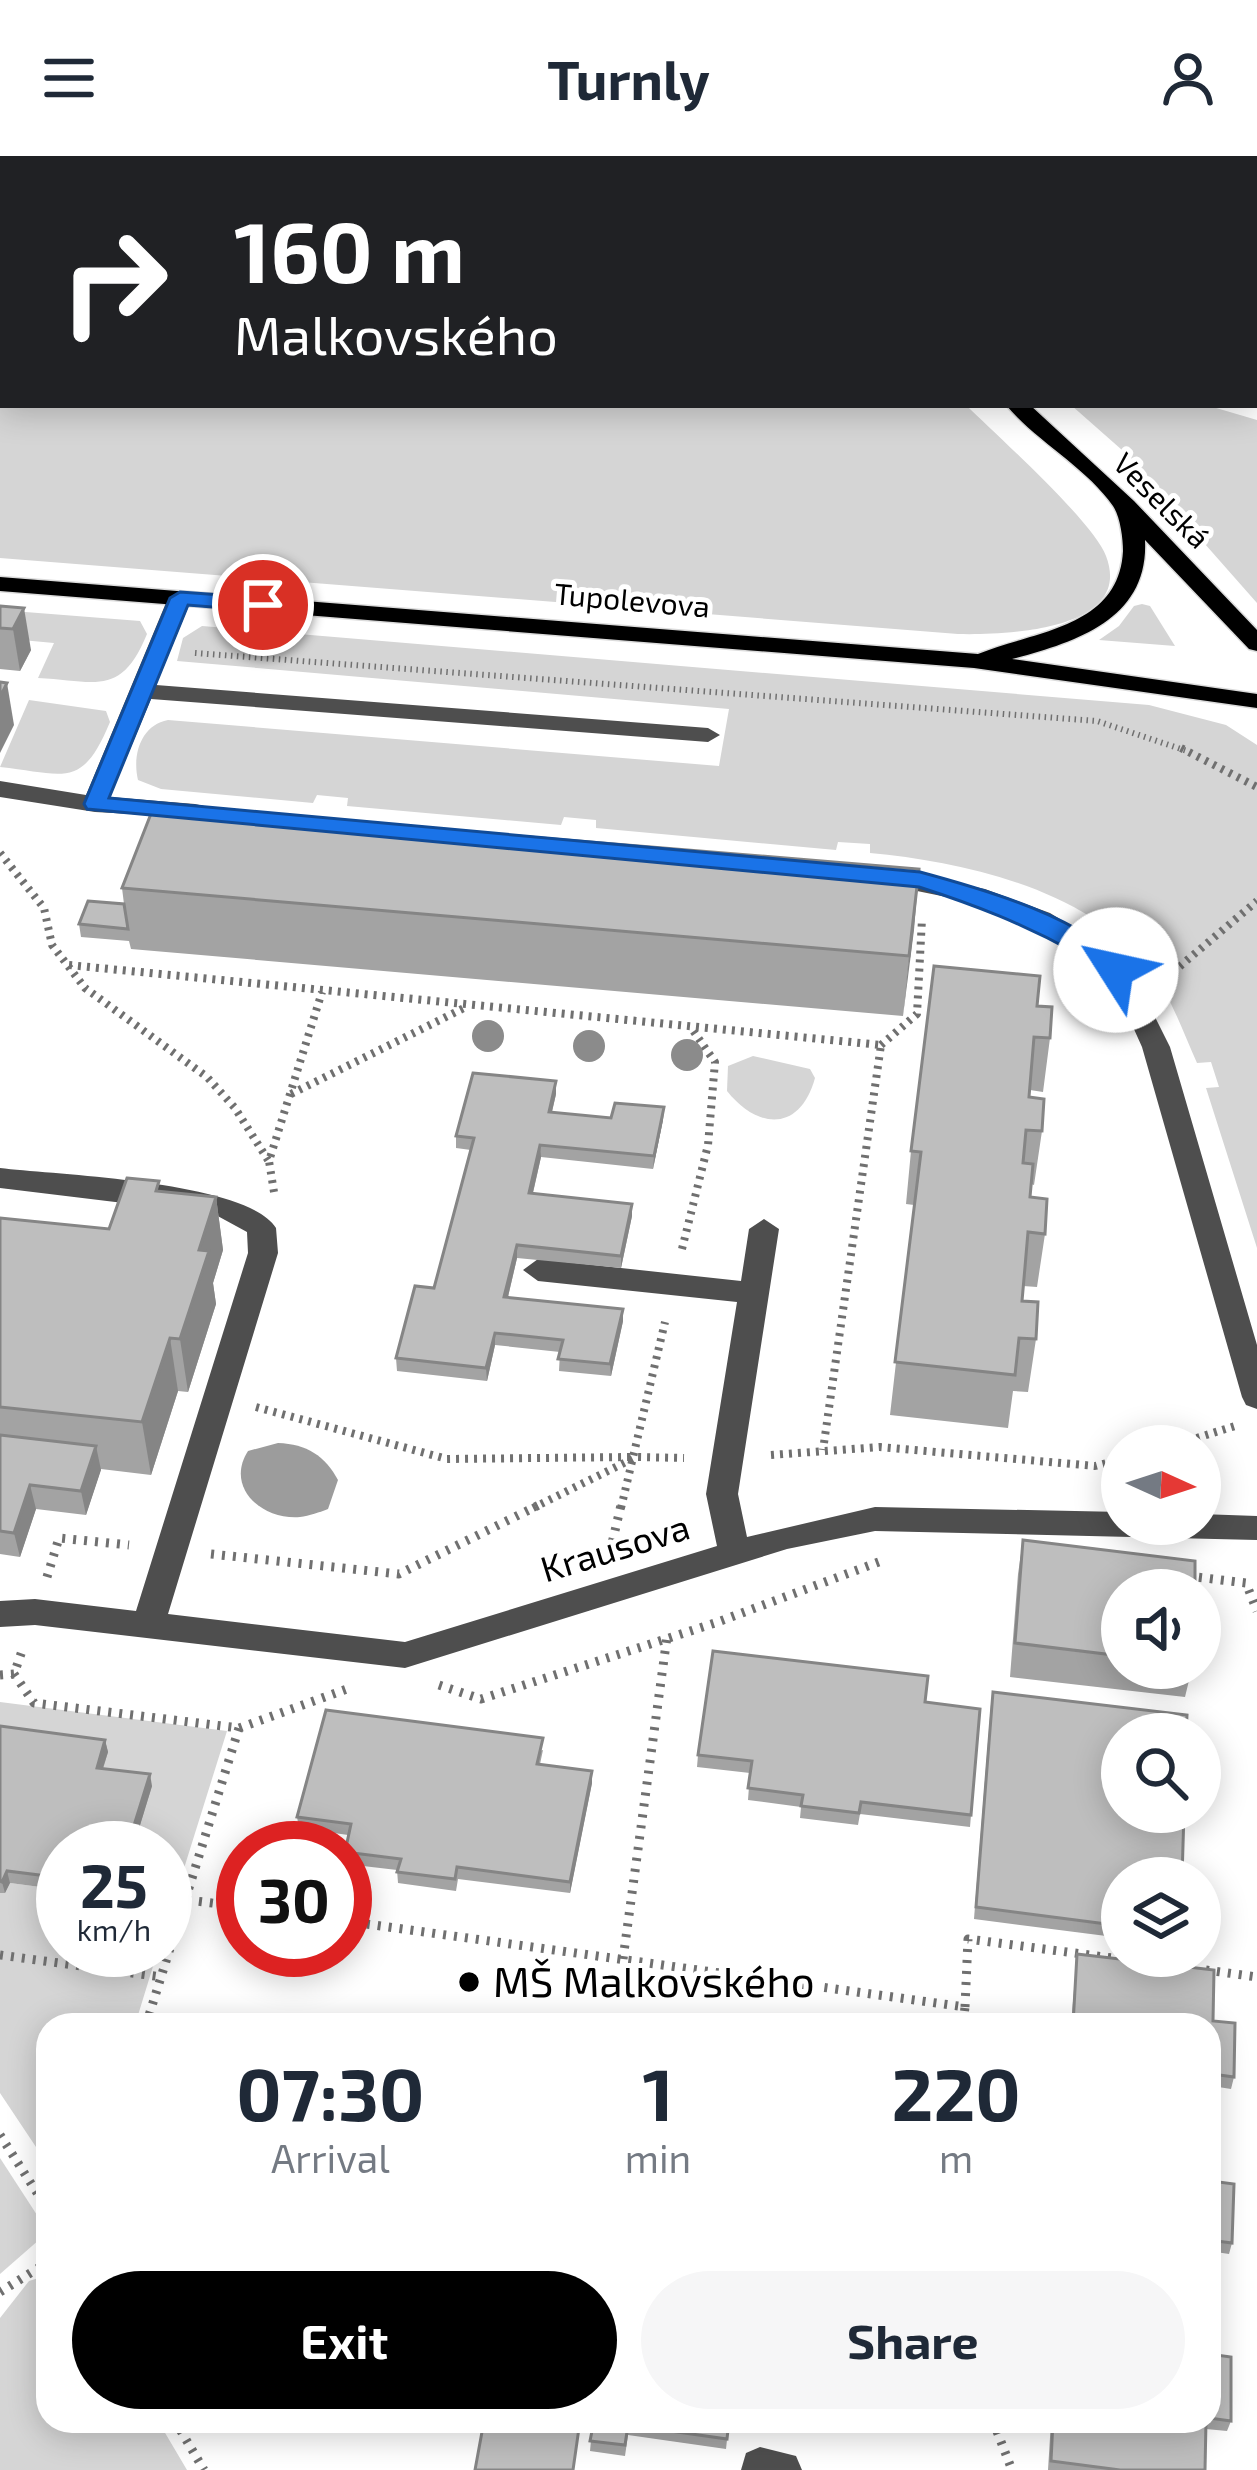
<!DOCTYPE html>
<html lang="en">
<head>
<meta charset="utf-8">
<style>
  :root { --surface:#fff; --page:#f6f6f7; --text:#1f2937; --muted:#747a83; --accent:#000 }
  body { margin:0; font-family:"Exo 2",sans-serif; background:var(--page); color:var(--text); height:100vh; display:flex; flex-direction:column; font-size:45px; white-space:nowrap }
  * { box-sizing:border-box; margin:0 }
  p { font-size:39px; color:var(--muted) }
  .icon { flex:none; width:66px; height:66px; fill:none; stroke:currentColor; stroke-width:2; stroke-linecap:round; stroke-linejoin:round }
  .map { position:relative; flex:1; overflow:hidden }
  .sheet { position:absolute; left:36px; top:1857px; width:1185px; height:420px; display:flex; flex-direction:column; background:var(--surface); border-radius:36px; box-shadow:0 6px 30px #0003 }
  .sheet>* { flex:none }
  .hud { position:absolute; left:0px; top:0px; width:1257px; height:252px; box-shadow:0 6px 30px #0003; background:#202124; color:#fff; overflow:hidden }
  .needle { width:78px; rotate:93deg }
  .controls { position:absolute; left:1101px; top:1269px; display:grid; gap:24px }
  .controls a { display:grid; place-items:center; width:120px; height:120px; border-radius:50%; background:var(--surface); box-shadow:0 6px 30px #0003; font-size:60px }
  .speed { position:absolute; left:36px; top:1665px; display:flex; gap:24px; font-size:60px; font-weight:700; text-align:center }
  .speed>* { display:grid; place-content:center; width:156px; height:156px; border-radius:50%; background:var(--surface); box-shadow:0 6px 30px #0003; line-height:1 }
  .speed small { font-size:30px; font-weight:400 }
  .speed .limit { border:18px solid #d22; background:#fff; color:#111 }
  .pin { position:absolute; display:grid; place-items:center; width:102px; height:102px; color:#fff; margin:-51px; border:6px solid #fff; border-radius:50%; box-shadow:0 3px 12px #0007 }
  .me { position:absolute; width:132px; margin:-66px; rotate:305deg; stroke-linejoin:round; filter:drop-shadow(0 0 9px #0008) }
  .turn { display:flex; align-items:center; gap:42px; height:252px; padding:0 36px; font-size:54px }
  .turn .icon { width:156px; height:156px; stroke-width:2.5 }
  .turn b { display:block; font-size:84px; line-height:102px }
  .eta { display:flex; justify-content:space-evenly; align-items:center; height:204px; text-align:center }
  .eta b { font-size:72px; font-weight:700; line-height:84px }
  .primary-button { display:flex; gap:24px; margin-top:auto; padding:24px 36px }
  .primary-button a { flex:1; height:138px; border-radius:72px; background:var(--accent); color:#fff; font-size:48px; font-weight:700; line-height:138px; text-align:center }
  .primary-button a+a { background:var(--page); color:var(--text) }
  header { display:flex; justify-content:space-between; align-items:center; height:156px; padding:0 36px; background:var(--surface); font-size:54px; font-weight:700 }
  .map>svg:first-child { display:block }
  .green { fill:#d5d5d5 }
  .water { fill:#9c9c9c }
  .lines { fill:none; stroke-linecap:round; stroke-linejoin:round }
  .major-casing { stroke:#dbdbdb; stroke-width:3 }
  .path-far2 { stroke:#707070; stroke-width:6; stroke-dasharray:1.5 4.5; stroke-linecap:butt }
  .path-far1 { stroke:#707070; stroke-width:8; stroke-dasharray:3 6; stroke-linecap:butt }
  .path { stroke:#707070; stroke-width:9; stroke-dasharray:3 8; stroke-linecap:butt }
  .minor { fill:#4e4e4e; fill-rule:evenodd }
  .major { fill:#000; fill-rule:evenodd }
  .tree { fill:#8b8b8b }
  .wall { fill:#a3a3a3 }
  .shaded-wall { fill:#858585 }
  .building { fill:#bebebe; stroke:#858585; stroke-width:3 }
  .route { fill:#1a73e8; stroke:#114b97; stroke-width:3 }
  .poi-dot { fill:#000; stroke:#fff; stroke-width:4.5 }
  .labels { text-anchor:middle; stroke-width:10; stroke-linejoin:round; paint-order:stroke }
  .far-street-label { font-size:30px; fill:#000; stroke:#fff }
  .street-label { font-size:36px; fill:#000; stroke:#fff }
  .near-poi-label { font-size:42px; fill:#000; stroke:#fff; text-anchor:start }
</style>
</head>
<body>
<header><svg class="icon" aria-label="menu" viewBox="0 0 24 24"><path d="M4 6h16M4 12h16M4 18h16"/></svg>Turnly<svg class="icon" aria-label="person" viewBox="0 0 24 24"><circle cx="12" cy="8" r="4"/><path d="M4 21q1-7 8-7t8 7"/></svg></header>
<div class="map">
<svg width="1257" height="2314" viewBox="0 0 1257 2314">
  <rect width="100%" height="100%" fill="#fff"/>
  <g class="green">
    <path d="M0 0H651L655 3H3V249H966C996 279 1093 365 1106 400 1135 476 1001 479 958 478L0 402Z"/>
    <polygon points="1071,249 1206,249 1257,264 1257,447 1122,294"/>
    <polygon points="1142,448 1150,450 1175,490 1099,484 1119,470 1134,450"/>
    <path d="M0 454 140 465 147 478C121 541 97 525 38 522L54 487 0 482Z"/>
    <path d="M202 470 1149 549 1226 569 1257 589V1092L1206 932 1219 931 1211 906 1197 907C1183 876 1172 843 1152 816 1091 734 966 706 870 697V688L838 686 836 694 596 672V664L564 661 561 669 347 650 348 642 317 639 313 647 161 633 138 624C132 599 141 569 168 564L719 610 729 553 177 505 183 482Z"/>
    <path d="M29 544 106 555 110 566C82 634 65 618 0 611Z"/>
    <path d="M753 900 810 913 815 922C800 976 758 974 727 935L728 910Z"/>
    <polygon points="0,1546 227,1575 165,1773 165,1692 133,1692 0,1582"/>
    <polygon points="10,1727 63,1734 63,1794 158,1794 135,1869 48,1869 48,2009 0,1937 0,1737 5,1737"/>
    <polygon points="0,2002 48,2076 0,2118"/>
    <polygon points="48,2119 48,2265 158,2265 187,2314 0,2314 0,2162 29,2125"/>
  </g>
  <path class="water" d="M278 1287C307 1288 325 1300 338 1324L328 1353C320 1356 309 1360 300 1361 261 1364 225 1331 248 1295Z"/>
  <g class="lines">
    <defs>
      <g id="major">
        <polygon points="693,0 716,0 718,3 695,3"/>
        <path d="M1006 249H1030L1134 345 1257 474V495L1249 493 1145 384C1149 463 1076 486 1012 503L1257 538V552L974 512 0 435V421L978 498C1034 475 1119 472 1123 395 1123 382 1120 360 1113 350 1086 311 1037 286 1006 249Z"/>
      </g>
    </defs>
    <use href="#major" class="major-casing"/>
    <polyline class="path-far2" points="195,497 1097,565 1187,595"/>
    <g class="path-far1">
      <polyline points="1181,592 1257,631"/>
      <polyline points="0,697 44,752 52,789 85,832 207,921 235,952 268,1004"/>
      <polyline points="69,809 881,889 823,1294"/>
      <polyline points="1166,822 1257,745"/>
      <polyline points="881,889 917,858 922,763"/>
      <polyline points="291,938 466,851"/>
      <polyline points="274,1036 269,1005 322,836"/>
      <polyline points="682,1093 708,989 715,906 692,873"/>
      <polyline points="256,1251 447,1303 630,1301"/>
      <polyline points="1171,1290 1235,1270"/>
      <polyline points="771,1299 880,1291 1095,1310 1122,1303"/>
      <polyline points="533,1352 636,1301 684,1302"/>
      <polyline points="621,1352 665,1166"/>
    </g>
    <g class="path">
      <polyline points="610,1396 621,1349"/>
      <polyline points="211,1398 399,1418 539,1349"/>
      <polyline points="1188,1420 1246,1427 1257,1455"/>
      <polyline points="47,1421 59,1382 129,1389"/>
      <polyline points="14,1518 34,1547 239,1572 347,1533"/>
      <polyline points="0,1519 14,1518 23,1492"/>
      <polyline points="439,1529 481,1543 715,1467 884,1404"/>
      <polyline points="188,1744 243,1751"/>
      <polyline points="345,1765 965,1851 963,1869"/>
      <polyline points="0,1799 162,1821"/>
      <polyline points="623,1803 667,1481"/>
      <polyline points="1206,1814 1257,1821"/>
      <polyline points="965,1851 968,1783 1120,1803"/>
      <polyline points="146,1869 239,1572"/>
      <polyline points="0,1979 48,2054"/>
      <polyline points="0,2136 48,2106"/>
      <polyline points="175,2265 204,2314"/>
      <polyline points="993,2265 1012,2314"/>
    </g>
    <g class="minor">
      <polygon points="180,435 192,442 156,529 708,572 720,579 708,586 151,543 110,641 195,648 204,650 208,656 204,662 95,656 0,641 0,625 86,639 168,442"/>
      <polygon points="882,712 985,733 1050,757 1106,791 1134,819 1170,891 1257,1189 1257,1253 1246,1249 1242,1241 1142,891 1115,831 1087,803 1031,769 966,745 873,726 869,720"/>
      <path d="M0 1012C58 1019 247 1025 276 1072L278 1097 168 1458 405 1486 717 1390 706 1338 737 1146 538 1125 523 1114 538 1103 741 1125 749 1073 764 1063 779 1073 738 1338 747 1381 875 1351 1122 1356V1368H1200V1358L1257 1360V1384L875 1375 787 1393 405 1512 35 1469 0 1471V1445L35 1443 136 1455 248 1097 247 1076 214 1058 0 1032Z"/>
      <polygon points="760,2291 796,2300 802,2314 741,2314 746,2297"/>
    </g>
    <use href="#major" class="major"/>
  </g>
  <g class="tree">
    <circle cx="488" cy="880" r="16"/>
    <circle cx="589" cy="890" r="16"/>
    <circle cx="687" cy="899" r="16"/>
  </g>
  <g class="wall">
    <polygon points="0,450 31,494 20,515 0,513"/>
    <polygon points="919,713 903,860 131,793 129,785 81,781 79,768 124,748 122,732"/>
    <polygon points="1037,850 1050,882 1043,936 1030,934 1029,941 1042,975 1034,1029 1031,1028 1030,1041 1045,1078 1037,1131 1023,1130 1022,1145 1036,1183 1028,1236 1013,1235 1008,1272 890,1259 914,1049 906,1048 911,995"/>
    <polygon points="556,938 552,956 611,962 664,951 663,964 653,1013 541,1001 533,1037 632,1048 632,1060 621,1112 517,1102 508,1141 623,1153 623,1165 611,1220 559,1215 560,1196 495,1189 487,1225 397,1215 396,1202 434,1132 471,994 456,992 456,980"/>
    <polygon points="161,1036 216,1041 223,1094 213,1127 216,1148 188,1236 178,1235 151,1319 101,1313 86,1359 36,1353 20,1401 0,1398 0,1062 109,1073"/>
    <polygon points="1023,1384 1122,1434 1122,1512 1192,1512 1185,1541 1010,1521 1018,1418"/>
    <polygon points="925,1546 971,1659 970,1671 860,1658 858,1669 800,1662 801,1651 748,1644 750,1617 697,1611 698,1599"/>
    <polygon points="991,1548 1122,1722 1122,1782 974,1763"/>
    <polygon points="0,1570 105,1584 108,1596 103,1613 152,1630 133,1692 63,1692 63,1734 10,1727 5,1737 0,1737"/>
    <polygon points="543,1594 540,1608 592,1627 570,1737 458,1723 456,1735 398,1727 397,1714 346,1708 345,1693 348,1679 299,1672 297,1661"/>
    <polygon points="1077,1798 1213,1865 1234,1921 1231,1933 1212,1930 1211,2025 1232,2087 1229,2098 1209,2095 1209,1869 1071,1869"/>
    <polygon points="1209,2198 1231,2265 1227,2275 1206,2273 1205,2314 1048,2314 1051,2265 1209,2265"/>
    <polygon points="484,2265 729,2265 726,2293 628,2279 625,2300 590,2295 592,2274"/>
  </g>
  <g class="shaded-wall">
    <polygon points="24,452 31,494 20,515 13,473"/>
    <polygon points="7,527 14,569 0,597 0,541"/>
    <polygon points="919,713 914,774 903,860 909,800"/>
    <polygon points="556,925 556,938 549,968 549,956"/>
    <polygon points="664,951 663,964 653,1013 654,1000"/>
    <polygon points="540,989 541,1001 530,1049 529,1037"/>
    <polygon points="216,1041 223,1094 213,1127 216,1148 188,1236 180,1183 199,1094"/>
    <polygon points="632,1048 632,1060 621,1112 621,1100"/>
    <polygon points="517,1089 517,1102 505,1153 504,1141"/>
    <polygon points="623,1153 623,1165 611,1220 610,1208"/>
    <polygon points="495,1177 495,1189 487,1225 486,1212"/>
    <polygon points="170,1182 178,1235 151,1319 142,1266"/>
    <polygon points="96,1290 101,1314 86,1359 81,1335"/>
    <polygon points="30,1329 36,1353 20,1401 14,1377"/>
    <polygon points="105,1584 108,1596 99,1624 97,1612"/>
    <polygon points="592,1615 592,1627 570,1737 570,1726"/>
    <polygon points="150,1618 152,1630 133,1692 127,1692"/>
    <polygon points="7,1715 10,1727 5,1737 2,1726"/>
  </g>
  <g class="building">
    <polygon points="0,450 24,452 13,473 0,472"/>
    <polygon points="0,526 7,527 0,541"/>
    <polygon points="154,650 919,713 909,800 122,732"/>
    <polygon points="88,745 124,748 128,773 79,768"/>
    <polygon points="934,810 1040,820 1037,850 1052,851 1050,882 1034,881 1029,941 1044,943 1042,975 1026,974 1023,1007 1033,1008 1030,1041 1047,1043 1045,1078 1028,1076 1025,1111 1022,1145 1038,1146 1036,1183 1019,1182 1015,1219 895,1206 921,996 911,995"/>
    <polygon points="473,917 556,925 549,956 611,962 615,947 664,951 654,1000 540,989 529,1037 632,1048 621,1100 517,1089 504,1141 623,1153 610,1208 558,1203 563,1184 495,1177 486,1212 396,1202 415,1130 434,1132 474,982 456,980"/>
    <polygon points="127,1022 159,1025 156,1035 216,1041 199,1094 209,1095 180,1183 170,1182 142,1266 0,1251 0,1062 109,1073"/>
    <polygon points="0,1279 96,1290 81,1335 30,1329 14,1377 0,1375"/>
    <polygon points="1023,1384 1195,1405 1195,1434 1122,1434 1122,1500 1015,1487"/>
    <polygon points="713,1495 928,1520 925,1546 980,1553 971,1659 861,1646 859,1657 801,1650 803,1639 748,1632 752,1605 698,1599"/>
    <polygon points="993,1536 1187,1559 1186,1578 1122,1578 1122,1656 1184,1656 1182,1722 1122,1722 1122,1770 976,1751"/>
    <polygon points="326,1554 543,1582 537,1608 592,1615 570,1726 457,1711 455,1723 397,1716 401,1703 345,1696 351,1668 297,1661"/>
    <polygon points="0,1570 105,1584 97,1612 150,1618 127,1692 63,1692 63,1722 7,1715 2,1726 0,1725"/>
    <polygon points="1077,1798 1214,1814 1213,1865 1235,1867 1234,1921 1212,1918 1211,2025 1234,2028 1232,2087 1209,2084 1209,1869 1073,1869"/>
    <polygon points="1209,2198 1231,2201 1231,2265 1209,2262"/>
    <polygon points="484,2265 580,2265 573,2314 475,2314"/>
    <polygon points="594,2265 729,2265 727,2283 628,2269 625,2289 590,2285"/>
    <polygon points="1053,2265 1206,2265 1205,2314 1120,2314 1051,2305"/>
  </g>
  <path class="route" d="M180 436 263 442 274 449 263 455 188 449 109 642 920 716C983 733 1087 762 1128 814L1124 820C1104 825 1093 806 1076 797 1024 768 975 749 919 731L87 653 84 648 170 442Z"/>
  <circle class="poi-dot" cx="469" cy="1826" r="12"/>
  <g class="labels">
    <g class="far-street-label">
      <text transform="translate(1161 345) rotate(45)" y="10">Veselská</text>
      <text transform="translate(632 445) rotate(5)" y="10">Tupolevova</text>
    </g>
    <g class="street-label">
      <text transform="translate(615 1392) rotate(-17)" y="13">Krausova</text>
    </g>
    <g class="near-poi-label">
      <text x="493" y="1841">MŠ Malkovského</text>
    </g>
  </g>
</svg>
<div class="controls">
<a><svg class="needle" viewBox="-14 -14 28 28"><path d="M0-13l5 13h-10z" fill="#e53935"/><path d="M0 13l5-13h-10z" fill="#747a83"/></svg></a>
<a><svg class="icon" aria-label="sound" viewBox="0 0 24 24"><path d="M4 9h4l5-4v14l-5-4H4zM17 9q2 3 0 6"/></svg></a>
<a><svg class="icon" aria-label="search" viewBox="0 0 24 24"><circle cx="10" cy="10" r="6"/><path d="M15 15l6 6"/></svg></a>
<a><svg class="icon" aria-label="layers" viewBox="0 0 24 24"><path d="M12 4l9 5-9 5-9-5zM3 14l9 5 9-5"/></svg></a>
</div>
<div class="speed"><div>25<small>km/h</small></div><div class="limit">30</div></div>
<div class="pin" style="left:263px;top:449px;background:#d93025"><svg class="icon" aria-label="arrive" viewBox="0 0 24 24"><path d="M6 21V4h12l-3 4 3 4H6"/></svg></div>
<svg class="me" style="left:1116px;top:814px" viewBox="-20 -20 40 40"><circle r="19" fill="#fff"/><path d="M0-13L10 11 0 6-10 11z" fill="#1a73e8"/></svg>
<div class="hud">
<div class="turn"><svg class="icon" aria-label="right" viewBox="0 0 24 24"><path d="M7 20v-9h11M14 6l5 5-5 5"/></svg><div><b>160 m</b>Malkovského</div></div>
</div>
<section class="sheet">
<div class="eta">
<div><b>07:30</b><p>Arrival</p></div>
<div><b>1</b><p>min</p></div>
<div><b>220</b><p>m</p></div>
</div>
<div class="primary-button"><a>Exit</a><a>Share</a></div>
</section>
</div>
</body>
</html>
